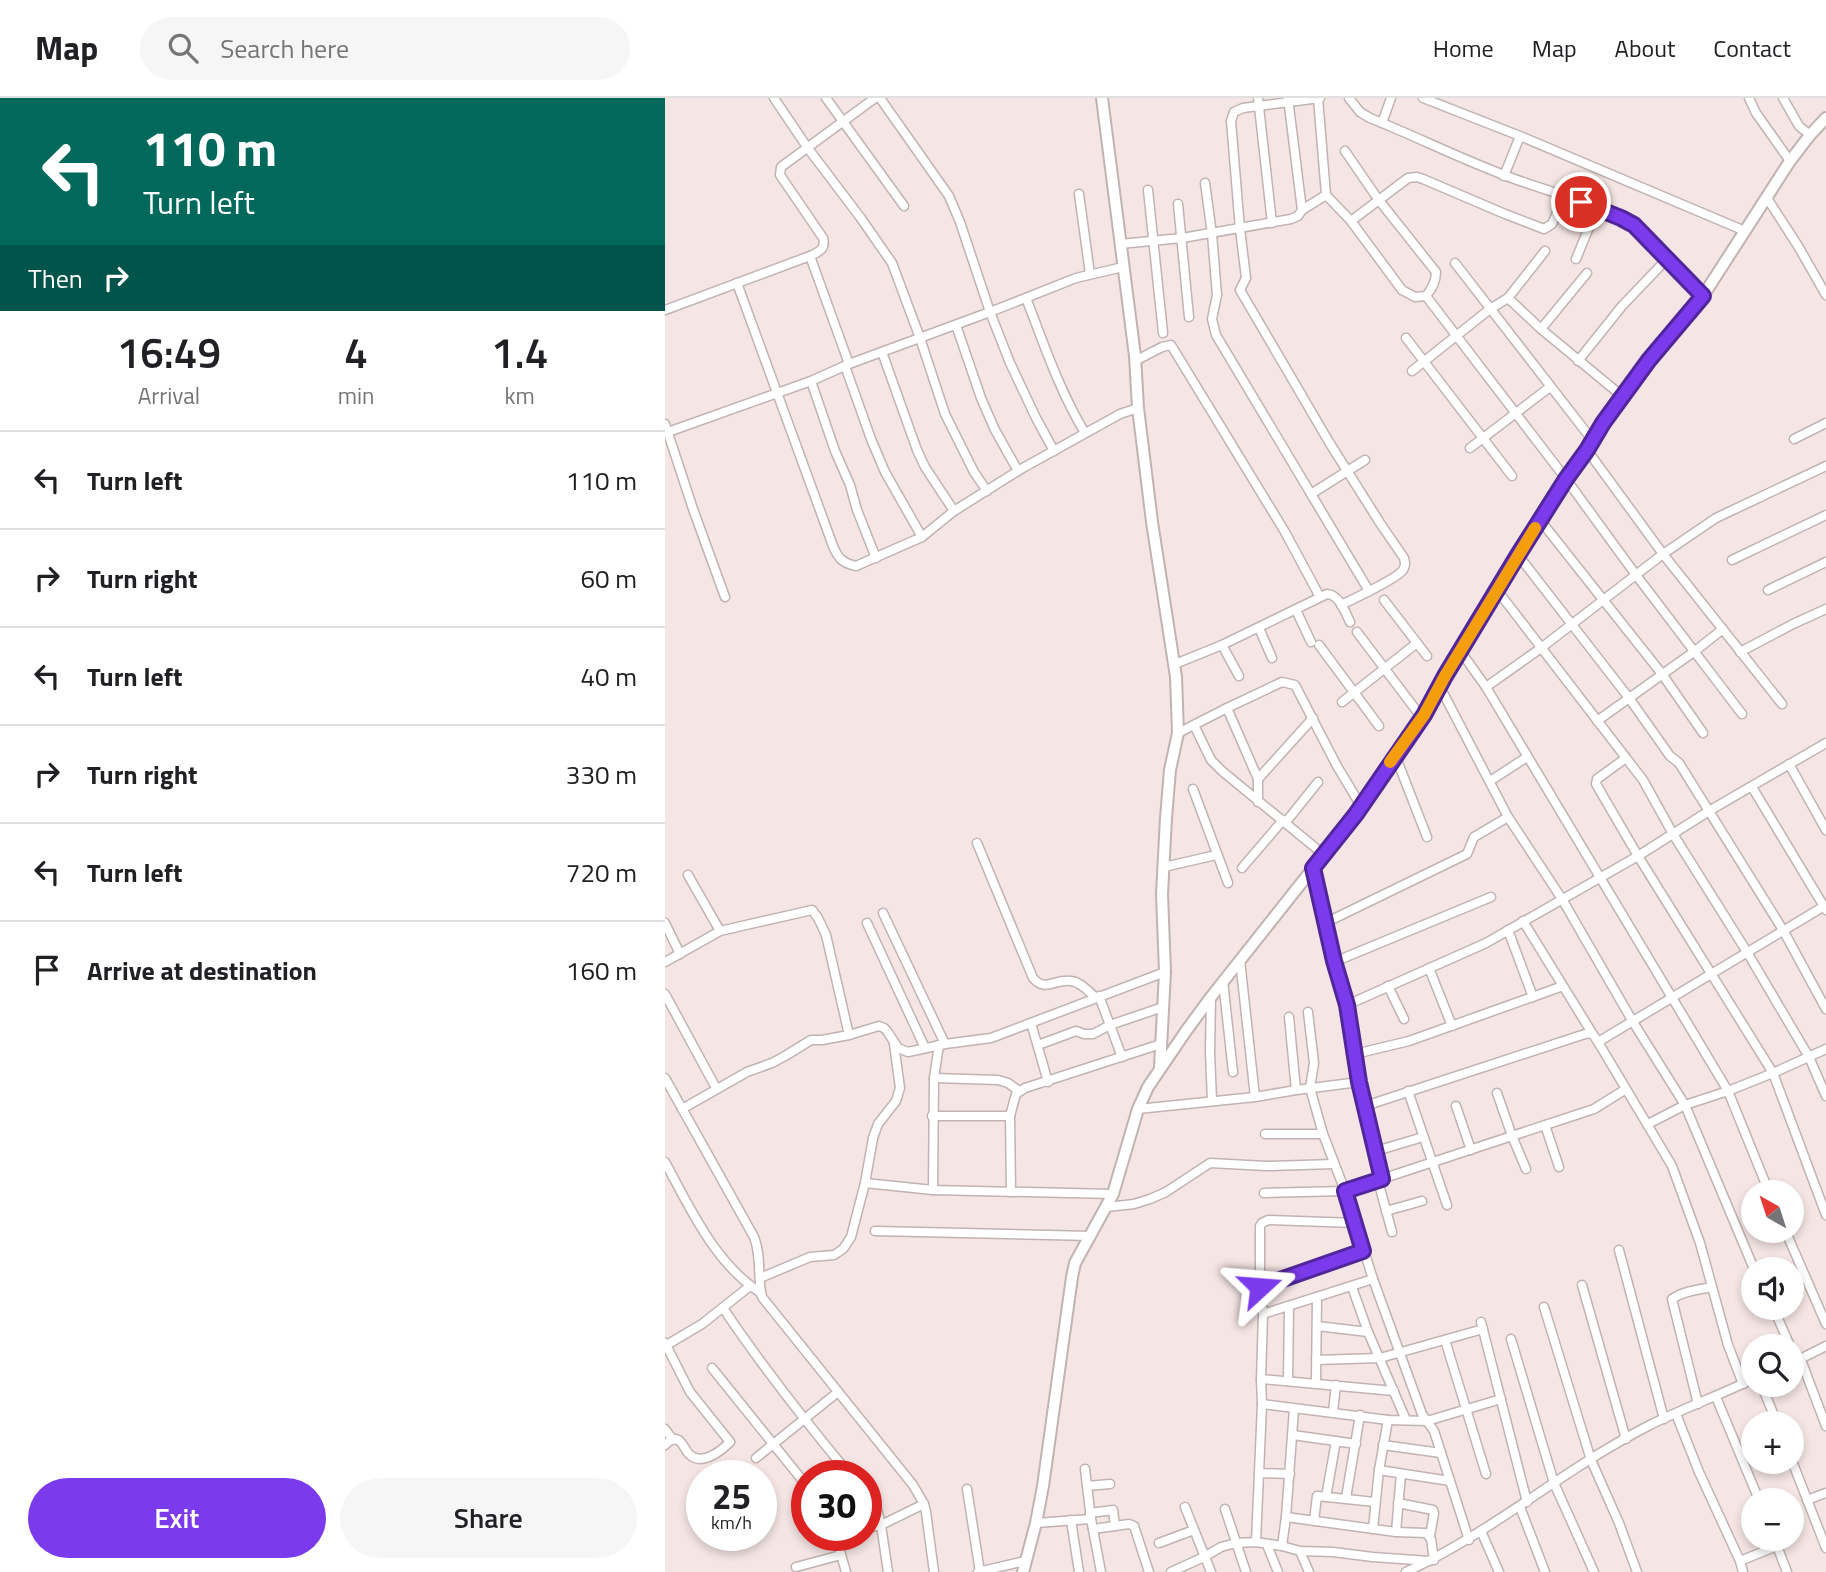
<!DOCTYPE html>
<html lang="en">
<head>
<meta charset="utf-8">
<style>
  :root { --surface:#fff; --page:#f6f6f6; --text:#202124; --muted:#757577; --line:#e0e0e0; --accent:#7c3aed }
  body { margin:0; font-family:"Titillium Web",sans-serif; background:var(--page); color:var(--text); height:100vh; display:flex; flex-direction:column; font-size:26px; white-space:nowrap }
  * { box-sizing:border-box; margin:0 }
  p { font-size:23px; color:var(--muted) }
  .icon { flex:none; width:38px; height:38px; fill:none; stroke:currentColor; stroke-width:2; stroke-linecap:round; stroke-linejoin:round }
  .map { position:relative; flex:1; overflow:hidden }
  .side { display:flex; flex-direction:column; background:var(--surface); width:665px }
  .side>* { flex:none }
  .top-card { background:#00695c; color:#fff; overflow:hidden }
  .needle { width:46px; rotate:321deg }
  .buttons { position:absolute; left:1076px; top:1082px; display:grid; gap:14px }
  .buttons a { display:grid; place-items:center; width:63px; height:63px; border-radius:50%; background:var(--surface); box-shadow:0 4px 10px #0003; font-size:35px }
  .speed { position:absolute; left:21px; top:1362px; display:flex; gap:14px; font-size:35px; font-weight:700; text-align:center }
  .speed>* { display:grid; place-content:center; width:91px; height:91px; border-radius:50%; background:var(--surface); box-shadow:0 4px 10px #0003; line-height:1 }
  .speed small { font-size:18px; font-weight:400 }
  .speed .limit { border:10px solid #d22; background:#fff; color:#111 }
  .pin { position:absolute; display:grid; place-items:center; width:60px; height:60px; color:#fff; margin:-30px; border:4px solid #fff; border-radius:50%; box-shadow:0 2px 7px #0007 }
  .me { position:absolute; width:77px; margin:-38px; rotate:71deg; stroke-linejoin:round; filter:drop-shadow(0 0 5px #0008) }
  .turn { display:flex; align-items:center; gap:24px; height:147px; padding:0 28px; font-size:32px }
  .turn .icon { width:91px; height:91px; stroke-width:2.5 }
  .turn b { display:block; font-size:49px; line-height:60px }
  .then { display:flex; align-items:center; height:66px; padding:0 28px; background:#0003; gap:14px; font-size:26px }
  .eta { display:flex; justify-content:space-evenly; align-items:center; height:119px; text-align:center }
  .eta b { font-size:42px; font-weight:600; line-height:49px }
  .action { display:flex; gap:14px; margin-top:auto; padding:14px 28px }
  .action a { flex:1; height:80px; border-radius:42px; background:var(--accent); color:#fff; font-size:28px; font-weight:600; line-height:80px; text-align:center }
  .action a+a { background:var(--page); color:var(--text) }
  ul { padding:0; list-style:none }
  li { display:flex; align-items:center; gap:21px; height:98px; padding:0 28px; border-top:2px solid var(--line) }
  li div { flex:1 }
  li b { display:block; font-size:26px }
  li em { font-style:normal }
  header { display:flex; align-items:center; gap:42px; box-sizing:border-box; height:98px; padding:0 35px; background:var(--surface); border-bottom:2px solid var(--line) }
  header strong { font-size:33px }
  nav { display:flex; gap:38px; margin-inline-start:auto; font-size:24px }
  .search { width:490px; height:63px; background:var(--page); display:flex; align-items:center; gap:18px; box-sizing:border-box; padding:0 24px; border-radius:38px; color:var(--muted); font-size:26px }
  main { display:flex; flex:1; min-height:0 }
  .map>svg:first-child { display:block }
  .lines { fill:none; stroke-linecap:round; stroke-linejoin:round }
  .street-casing { stroke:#c1b3b2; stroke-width:11 }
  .secondary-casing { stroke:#c1b3b2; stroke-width:14 }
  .street { stroke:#fff; stroke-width:8 }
  .secondary { stroke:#fff; stroke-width:10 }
  .route-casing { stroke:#51269a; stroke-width:18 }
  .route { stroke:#7c3aed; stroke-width:12 }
  .slow { stroke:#f59e0b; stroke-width:12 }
</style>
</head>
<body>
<header>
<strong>Map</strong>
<div class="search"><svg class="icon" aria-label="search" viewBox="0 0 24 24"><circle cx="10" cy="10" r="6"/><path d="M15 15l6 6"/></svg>Search here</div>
<nav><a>Home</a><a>Map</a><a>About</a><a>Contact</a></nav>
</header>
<main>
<section class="side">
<div class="top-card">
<div class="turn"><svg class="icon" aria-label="left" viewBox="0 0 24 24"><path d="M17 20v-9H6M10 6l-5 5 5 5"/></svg><div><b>110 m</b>Turn left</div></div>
<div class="then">Then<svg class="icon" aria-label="right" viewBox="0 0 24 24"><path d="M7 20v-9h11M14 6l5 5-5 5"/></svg></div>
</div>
<div class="eta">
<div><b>16:49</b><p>Arrival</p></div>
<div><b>4</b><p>min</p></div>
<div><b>1.4</b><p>km</p></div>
</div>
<ul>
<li><svg class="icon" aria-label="left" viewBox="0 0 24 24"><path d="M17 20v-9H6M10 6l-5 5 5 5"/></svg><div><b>Turn left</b></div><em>110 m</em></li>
<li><svg class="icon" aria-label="right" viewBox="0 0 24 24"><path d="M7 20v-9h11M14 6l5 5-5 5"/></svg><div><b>Turn right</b></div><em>60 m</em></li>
<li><svg class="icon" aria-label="left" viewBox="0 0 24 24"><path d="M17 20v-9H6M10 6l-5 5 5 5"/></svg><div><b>Turn left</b></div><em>40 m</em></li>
<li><svg class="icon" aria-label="right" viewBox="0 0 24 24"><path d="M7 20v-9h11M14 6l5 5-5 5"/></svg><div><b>Turn right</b></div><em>330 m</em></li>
<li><svg class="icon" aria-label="left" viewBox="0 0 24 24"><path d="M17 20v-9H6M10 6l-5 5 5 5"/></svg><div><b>Turn left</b></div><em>720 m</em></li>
<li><svg class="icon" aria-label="arrive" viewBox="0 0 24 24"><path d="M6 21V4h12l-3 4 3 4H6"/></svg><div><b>Arrive at destination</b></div><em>160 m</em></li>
</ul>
<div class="action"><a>Exit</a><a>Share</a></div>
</section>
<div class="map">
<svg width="1161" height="1474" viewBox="0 0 1161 1474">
  <rect width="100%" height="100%" fill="#f5e6e5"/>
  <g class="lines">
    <defs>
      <g id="street">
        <polyline points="109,0 142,49 195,119 227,165 255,240 280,316 309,374 322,393"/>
        <polyline points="161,0 239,108"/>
        <polyline points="215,0 284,98 295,124 325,214 345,265 371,320 389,353"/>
        <polyline points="593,0 607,125"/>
        <polyline points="623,0 637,112"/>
        <polyline points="653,0 661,97"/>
        <path d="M655 0 578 10 569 14 566 23 575 131 581 180 575 192 664 344 715 425 739 460C740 465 741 467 738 472 732 481 688 501 676 507"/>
        <path d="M684 0 695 14 705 20C750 38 794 60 839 77 882 94 928 103 969 127L1038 198"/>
        <polyline points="758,0 855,38 1080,133"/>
        <polyline points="1084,0 1091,15 1125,63"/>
        <polyline points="1118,0 1134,28 1145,37"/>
        <polyline points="717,25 726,0"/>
        <polyline points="839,78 855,38"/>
        <polyline points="540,85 547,136 552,197 547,221 551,237 704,493"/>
        <polyline points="483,92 498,235"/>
        <polyline points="414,96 425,176"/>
        <polyline points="1102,100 1133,148 1161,197"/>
        <polyline points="513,106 524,219"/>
        <polyline points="686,123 743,80 752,79 758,81 840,116 879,131 887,126 900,97"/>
        <path d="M455 146 517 140 626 121 633 118 637 112 661 97 686 123 737 192 750 199 761 198C767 191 771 183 771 174L713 101 680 53"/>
        <polyline points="145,158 184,266"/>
        <polyline points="911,161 932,110"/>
        <polyline points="790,165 928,343"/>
        <path d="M72 185 168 448C173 460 177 465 191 468L257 439 289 413 356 371 455 316 473 310"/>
        <polyline points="761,198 901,381 971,477 1077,616"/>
        <path d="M361 200C379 246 394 292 420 335"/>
        <polyline points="843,200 876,231 957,298"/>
        <path d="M0 212 145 158C154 154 161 151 158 140L115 77 116 69 210 0"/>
        <polyline points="291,227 316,300 330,332 353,373"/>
        <polyline points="876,231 922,175"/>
        <polyline points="741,240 847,378"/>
        <polyline points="217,254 252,352 260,369 289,413"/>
        <polyline points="470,263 497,249 506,247 620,434 655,499"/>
        <polyline points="913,263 957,208 1001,162"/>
        <polyline points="180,268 206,341 220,374 257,439"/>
        <polyline points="747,273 825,211 843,200 880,153"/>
        <polyline points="146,283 170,353 185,387 192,412 211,460"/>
        <polyline points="0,326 28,411 60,499"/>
        <polyline points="3,334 146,283 184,266 325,214 411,180 458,169"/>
        <polyline points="1129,341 1161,325"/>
        <polyline points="805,350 885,289"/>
        <polyline points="922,352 998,456 1117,606"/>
        <polyline points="646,396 700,362"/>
        <polyline points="875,422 997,576 1038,635"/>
        <polyline points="853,457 964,600 1005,658 1014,665 1118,832 1161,911"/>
        <polyline points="1067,462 1161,417"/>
        <polyline points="832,492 978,682 1008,736 1082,854 1144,959 1161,998"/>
        <polyline points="1103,492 1161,464"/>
        <polyline points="719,502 762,558"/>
        <polyline points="631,512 646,544"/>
        <polyline points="594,530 607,560"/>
        <polyline points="692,534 757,620"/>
        <polyline points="557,547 574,578"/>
        <polyline points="654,547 714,628"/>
        <polyline points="796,554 821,589 1063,993 1104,1094"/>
        <polyline points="1075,554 1128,526 1161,511"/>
        <path d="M510 566 557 547 662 496C675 497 680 514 685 524"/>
        <polyline points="775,589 843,719 897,801 968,924 1020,1007 1089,1171"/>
        <polyline points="821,589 876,550 998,456 1051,420 1161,368"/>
        <polyline points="677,604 752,545"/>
        <polyline points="562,610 617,584 630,587 672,668 696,708"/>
        <polyline points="932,623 1030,553 1058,531"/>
        <polyline points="529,627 546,662 557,673 658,756"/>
        <polyline points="513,635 562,610 593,681 593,704"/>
        <polyline points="730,657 762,739"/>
        <polyline points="961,660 932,681 931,686 973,758 1108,975 1161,1117"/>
        <polyline points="1124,666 1161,732"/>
        <polyline points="593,681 648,620"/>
        <polyline points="825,683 862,659"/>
        <polyline points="1087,689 1161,812"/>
        <polyline points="528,691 563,785"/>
        <polyline points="621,724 653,684"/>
        <path d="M312 745 368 880C381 895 390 880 406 883 416 884 423 893 430 899"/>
        <polyline points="499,769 551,757"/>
        <polyline points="577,770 618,722"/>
        <polyline points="648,770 669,864 682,907 694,984 717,1081"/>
        <polyline points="23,777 55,833"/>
        <polyline points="218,815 280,946"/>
        <polyline points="858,823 927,935"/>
        <polyline points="0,825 15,856"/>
        <polyline points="202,825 260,950"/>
        <polyline points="660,825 802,756 809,739 843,719"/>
        <polyline points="843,832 868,899"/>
        <polyline points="575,862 590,999"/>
        <polyline points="0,864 55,833 147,812 153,820 161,837 184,937"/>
        <polyline points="669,864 826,799"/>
        <polyline points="764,870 787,928"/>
        <polyline points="558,883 568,974"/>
        <polyline points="723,888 739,921"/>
        <polyline points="0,896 51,990"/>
        <polyline points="434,898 457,959"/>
        <polyline points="546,899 545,954 547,1003"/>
        <polyline points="682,907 821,845 973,758 1044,713 1161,645"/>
        <polyline points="643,914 649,965 645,990 658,1036 680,1093 708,1181 757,1316 769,1333 804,1442"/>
        <polyline points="624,919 631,992"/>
        <polyline points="366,925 383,984"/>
        <polyline points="933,944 1007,1068 1035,1145 1063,1247 1078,1286"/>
        <polyline points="373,947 411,933 419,936 428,936 445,927 498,909"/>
        <polyline points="690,956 744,943 898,888"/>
        <path d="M0 980 89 1139C97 1159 92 1179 97 1199L248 1387 259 1406 261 1414 269 1474"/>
        <polyline points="269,980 333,982 343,985 354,993"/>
        <polyline points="743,993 782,1107"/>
        <polyline points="832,995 847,1038 861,1071"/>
        <polyline points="700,1008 920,936 927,935 933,944 1161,807"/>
        <polyline points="791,1008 806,1052"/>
        <polyline points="17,1011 82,974 107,965 120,958 146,942 157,942 184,937 214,928 219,930 222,933 233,950 243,954 280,946 326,940 500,874"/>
        <polyline points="473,1011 590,999 631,992 694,984"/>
        <polyline points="267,1018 345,1018"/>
        <polyline points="983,1026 1020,1007 1063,993 1108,975 1161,951"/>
        <polyline points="880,1027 894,1069"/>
        <polyline points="600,1036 658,1036"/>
        <polyline points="711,1053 758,1039"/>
        <path d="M0 1064C25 1110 50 1166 96 1195"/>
        <polyline points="713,1083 727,1134"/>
        <polyline points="200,1085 268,1092 448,1096"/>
        <polyline points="268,1092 269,980 274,947"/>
        <polyline points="346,1094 345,1018 351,996 360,990 496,946"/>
        <polyline points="599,1095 680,1093 929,1011 961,991"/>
        <polyline points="442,1109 469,1106 485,1101 501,1094 545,1065 601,1068 669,1066"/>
        <polyline points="721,1113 757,1103"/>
        <polyline points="1120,1132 1161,1226"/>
        <polyline points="210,1133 426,1138"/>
        <polyline points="954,1152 999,1321"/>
        <polyline points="95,1180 145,1159 169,1157 178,1151 186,1139 200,1085 208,1040 213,1026 231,1003 235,990 229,946"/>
        <polyline points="917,1187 961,1341"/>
        <polyline points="595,1189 698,1153"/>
        <polyline points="687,1189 703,1234 741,1322"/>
        <polyline points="879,1209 926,1362 954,1425 972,1474"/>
        <polyline points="1108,1209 1125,1248"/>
        <path d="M58 1210C97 1268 140 1323 185 1377"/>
        <polyline points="598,1216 708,1181"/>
        <polyline points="816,1224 862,1404"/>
        <polyline points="652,1228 703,1234"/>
        <polyline points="846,1241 889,1385 929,1474"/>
        <polyline points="780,1242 821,1376"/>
        <path d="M0 1245 25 1294 65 1344C56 1353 37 1368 25 1357 20 1353 17 1341 10 1341 6 1341 2 1345 0 1347"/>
        <polyline points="0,1248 37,1226 85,1188"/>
        <polyline points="651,1262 715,1260 818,1231"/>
        <polyline points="1136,1262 1161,1328"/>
        <polyline points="1127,1265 1161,1248"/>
        <polyline points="47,1270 142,1388"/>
        <polyline points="596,1281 729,1293"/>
        <polyline points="623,1283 624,1208"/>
        <polyline points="651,1285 652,1199"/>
        <polyline points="1096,1286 1112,1325"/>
        <polyline points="1051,1299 1094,1402"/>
        <polyline points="597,1306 723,1322 762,1323 836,1301"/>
        <path d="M1033 1306 1007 1201C1018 1193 1033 1192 1047 1189"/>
        <polyline points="668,1314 671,1287"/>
        <polyline points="1011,1316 1034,1374 1075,1463 1078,1474"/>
        <polyline points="0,1331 8,1342"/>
        <polyline points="628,1337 691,1346"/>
        <polyline points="718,1347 776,1355"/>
        <polyline points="91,1360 173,1294"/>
        <polyline points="1127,1363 1161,1450"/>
        <polyline points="420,1371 426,1421 436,1474"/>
        <polyline points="714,1372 785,1383"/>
        <polyline points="594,1375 625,1376"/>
        <polyline points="422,1388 445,1386"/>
        <polyline points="302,1391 315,1474"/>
        <polyline points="201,1397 212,1411 216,1427 201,1430"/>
        <polyline points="661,1399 671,1343"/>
        <polyline points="681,1400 695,1317"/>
        <polyline points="1142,1402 1161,1395"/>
        <polyline points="733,1405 768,1412 769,1415 765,1438"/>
        <polyline points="520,1409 546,1474"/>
        <polyline points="855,1409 880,1474"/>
        <polyline points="560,1411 581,1474"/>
        <polyline points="425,1415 448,1412 450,1428"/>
        <polyline points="621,1419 731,1434 761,1435 766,1441 769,1462"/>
        <polyline points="406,1422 414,1474"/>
        <polyline points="649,1423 652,1398 710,1404"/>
        <polyline points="371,1425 426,1421"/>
        <polyline points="428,1431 464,1426 469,1428 484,1474"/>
        <polyline points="708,1431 714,1372 723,1322"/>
        <polyline points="816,1433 834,1474"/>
        <polyline points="731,1434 736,1376"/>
        <polyline points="173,1437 171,1439 181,1474"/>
        <polyline points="1109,1440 1122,1474"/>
        <polyline points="591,1444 597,1306 596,1281 598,1216 595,1189 595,1128 597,1125 603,1122 690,1125"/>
        <polyline points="494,1445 529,1432"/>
        <polyline points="602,1447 613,1474"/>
        <polyline points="617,1448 621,1419 629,1311"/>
        <polyline points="635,1453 644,1474"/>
        <polyline points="1075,1463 1112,1448"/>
        <polyline points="131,1469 176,1457"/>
        <polyline points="223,1474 216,1427 259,1406"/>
        <polyline points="313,1474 360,1463"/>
        <polyline points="506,1474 539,1459 556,1449 571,1445 591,1444 617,1448 635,1453 668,1454 708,1459 764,1463"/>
        <path d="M741 1474C828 1434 900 1370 985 1327 1019 1310 1055 1297 1088 1281"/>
      </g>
      <g id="secondary">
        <polyline points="437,0 470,258 473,310 487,424 511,579 513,635 505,672 501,720 497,796 500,874 495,969"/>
        <polyline points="358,1474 371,1425 378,1388 407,1179 410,1165 448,1096 473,1011 483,989 521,933 546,899 691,716 759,617 780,578 853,457 901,381 922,352 938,325 984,262 1038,198 1125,63 1145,37 1161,20"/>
      </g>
    </defs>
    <use href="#street" class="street-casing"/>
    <use href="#secondary" class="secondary-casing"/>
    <use href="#street" class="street"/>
    <use href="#secondary" class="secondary"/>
  </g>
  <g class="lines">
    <defs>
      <polyline id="route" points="595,1189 698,1153 680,1093 717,1081 694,984 682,907 669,863 648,770 691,716 759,617 780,578 853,457 901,381 922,352 938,325 984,262 1038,198 969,127 956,120 916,104"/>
    </defs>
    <use href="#route" class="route-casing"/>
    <use href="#route" class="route"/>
    <polyline class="slow" points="725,664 759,617 780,578 870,430"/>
  </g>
</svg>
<div class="buttons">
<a><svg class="needle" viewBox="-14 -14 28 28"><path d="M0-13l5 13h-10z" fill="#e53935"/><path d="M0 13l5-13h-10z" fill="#757577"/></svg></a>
<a><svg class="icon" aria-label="sound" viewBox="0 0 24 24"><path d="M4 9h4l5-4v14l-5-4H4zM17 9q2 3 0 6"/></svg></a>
<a><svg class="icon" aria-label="search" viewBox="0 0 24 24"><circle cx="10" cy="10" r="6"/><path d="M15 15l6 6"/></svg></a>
<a>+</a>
<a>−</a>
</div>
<div class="speed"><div>25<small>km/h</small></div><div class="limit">30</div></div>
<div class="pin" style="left:916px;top:104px;background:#d93025"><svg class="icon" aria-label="arrive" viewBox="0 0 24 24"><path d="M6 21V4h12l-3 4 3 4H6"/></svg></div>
<svg class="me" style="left:595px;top:1189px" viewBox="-20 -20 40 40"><path d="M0-17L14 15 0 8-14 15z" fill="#7c3aed" stroke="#fff" stroke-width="4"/></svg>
</div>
</main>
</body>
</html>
